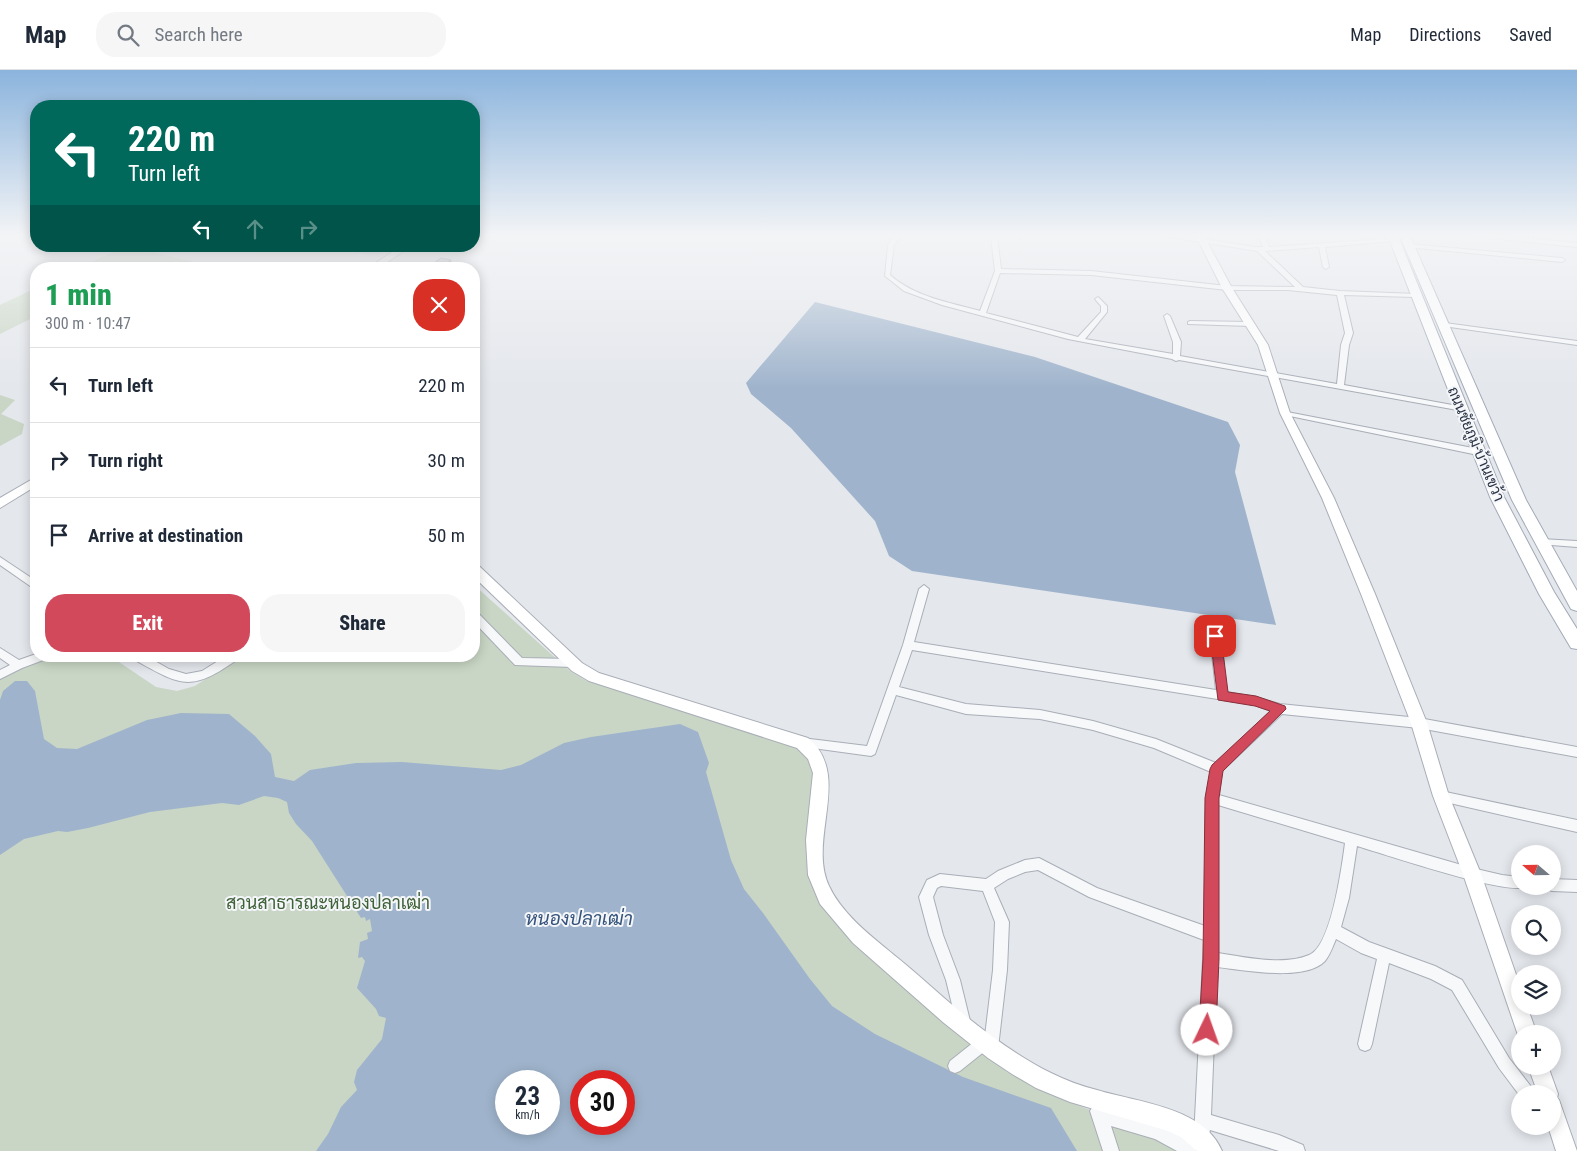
<!DOCTYPE html>
<html lang="en">
<head>
<meta charset="utf-8">
<style>
  :root { --surface:#fff; --page:#f6f6f7; --text:#1f2937; --muted:#747a83; --line:#e0e1e3; --accent:#d1495b }
  body { margin:0; font-family:"Roboto Condensed",Sarabun,sans-serif; background:var(--page); color:var(--text); height:100vh; display:flex; flex-direction:column; font-size:19px; white-space:nowrap }
  * { box-sizing:border-box; margin:0 }
  p { font-size:16px; color:var(--muted) }
  .icon { flex:none; width:28px; height:28px; fill:none; stroke:currentColor; stroke-width:2; stroke-linecap:round; stroke-linejoin:round }
  .map { position:relative; flex:1; overflow:hidden }
  .details { position:absolute; left:30px; top:192px; width:450px; height:400px; display:flex; flex-direction:column; background:var(--surface); border-radius:20px; box-shadow:0 2px 12px #0003 }
  .details>* { flex:none }
  .guide { position:absolute; left:30px; top:30px; width:450px; height:152px; border-radius:20px; box-shadow:0 2px 12px #0003; background:#00695c; color:#fff; overflow:hidden }
  .needle { width:32px; rotate:290deg }
  .tools { position:absolute; left:1511px; top:775px; display:grid; gap:10px }
  .tools a { display:grid; place-items:center; width:50px; height:50px; border-radius:50%; background:var(--surface); box-shadow:0 2px 12px #0003; font-size:25px }
  .speed { position:absolute; left:495px; top:1000px; display:flex; gap:10px; font-size:25px; font-weight:700; text-align:center }
  .speed>* { display:grid; place-content:center; width:65px; height:65px; border-radius:50%; background:var(--surface); box-shadow:0 2px 12px #0003; line-height:1 }
  .speed small { font-size:12px; font-weight:400 }
  .speed .limit { border:8px solid #d22; background:#fff; color:#111 }
  .pin { position:absolute; display:grid; place-items:center; width:42px; height:42px; color:#fff; margin:-21px; border-radius:10px; box-shadow:0 2px 8px #0006 }
  .me { position:absolute; width:55px; margin:-28px; rotate:3deg; stroke-linejoin:round; filter:drop-shadow(0 0 4px #0008) }
  .turn { display:flex; align-items:center; gap:18px; height:105px; padding:0 15px; font-size:22px }
  .turn .icon { width:65px; height:65px; stroke-width:2.5 }
  .turn b { display:block; font-size:35px; line-height:42px }
  .lanes { display:flex; align-items:center; height:48px; padding:0 15px; background:#0003; justify-content:center; gap:25px; direction:ltr }
  .lanes .off { opacity:.35 }
  .round { display:grid; place-items:center; flex:none; width:52px; height:52px; border-radius:20px; background:var(--page) }
  .summary { display:flex; align-items:center; justify-content:space-between; height:85px; padding:0 15px }
  h1 { font-size:30px; font-weight:800; line-height:38px; color:#1e9e55 }
  .button { display:flex; gap:10px; margin-top:auto; padding:10px 15px }
  .button a { flex:1; height:58px; border-radius:20px; background:var(--accent); color:#fff; font-size:20px; font-weight:800; line-height:58px; text-align:center }
  .button a+a { background:var(--page); color:var(--text) }
  ul { padding:0; list-style:none }
  li { display:flex; align-items:center; gap:15px; height:75px; padding:0 15px; border-top:1px solid var(--line) }
  li div { flex:1 }
  li b { display:block; font-size:19px }
  li em { font-style:normal }
  header { display:flex; align-items:center; gap:30px; box-sizing:border-box; height:70px; padding:0 25px; background:var(--surface); border-bottom:1px solid var(--line) }
  header strong { font-size:24px }
  nav { display:flex; gap:28px; margin-inline-start:auto; font-size:18px }
  .search { width:350px; height:45px; background:var(--page); display:flex; align-items:center; gap:12px; box-sizing:border-box; padding:0 18px; border-radius:20px; color:var(--muted); font-size:19px }
  .map>svg:first-child { display:block }
  .built { fill:#d2d6de }
  .green { fill:#c9d6c5; fill-rule:evenodd }
  .water { fill:#9fb4cc; fill-rule:evenodd }
  .lines { fill:none; stroke-linecap:round; stroke-linejoin:round }
  .street-casing { stroke:#a9aeb7; stroke-width:2 }
  .secondary-casing { stroke:#a9aeb7; stroke-width:2 }
  .primary-casing { stroke:#a3abb8; stroke-width:2 }
  .street { fill:#f7f8fa; fill-rule:evenodd }
  .secondary { fill:#fff; fill-rule:evenodd }
  .primary { fill:#fff; fill-rule:evenodd }
  .shaded-wall { fill:#83868d }
  .building { fill:#bbc0ca; stroke:#83868d }
  .route { fill:#d1495b; stroke:#882f3b }
  .labels { text-anchor:middle; stroke-width:4; stroke-linejoin:round; paint-order:stroke }
  .street-label { font-size:15px; fill:#2b3445; stroke:#f4f6f9 }
  .near-park-label { font-size:18px; fill:#3f6138; stroke:#f4f6f9 }
  .near-water-label { font-size:19px; font-style:italic; fill:#34527a; stroke:#f4f6f9 }
</style>
</head>
<body>
<header>
<strong>Map</strong>
<div class="search"><svg class="icon" aria-label="search" viewBox="0 0 24 24"><circle cx="10" cy="10" r="6"/><path d="M15 15l6 6"/></svg>Search here</div>
<nav><a>Map</a><a>Directions</a><a>Saved</a></nav>
</header>
<div class="map">
<svg width="1577" height="1081" viewBox="0 0 1577 1081">
  <rect width="100%" height="100%" fill="#e4e7ec"/>
  <polygon class="built" points="329,176 394,176 376,187"/>
  <g class="green">
    <polygon points="126,176 133,177 222,199 76,199"/>
    <polygon points="36,218 36,246 0,264 0,235"/>
    <polygon points="0,325 15,330 1,344 24,354 22,364 0,376"/>
    <path d="M474 515 570 601 585 610 808 681 816 696 810 789 842 857 1007 1002 1051 1025 1198 1081H0V608L35 592 52 586H110L156 617 177 621 195 616 240 586H474ZM506 1011H549V1054H506ZM581 1011H624V1054H581Z"/>
  </g>
  <g class="water">
    <polygon points="815,232 1035,287 1228,352 1240,375 1235,402 1276,555 912,501 889,486 875,451 791,358 751,324 746,313"/>
    <path d="M15 611H27L35 621 44 669 57 678 77 679 147 650 181 643 229 644 255 666 271 684 275 707 294 711 310 700 356 693 402 692 501 700 521 695 564 673 591 667 680 654 698 662 709 693 706 702 731 790 744 819 763 843 810 909 832 936 875 964 963 1007 1051 1038 1077 1081H316L328 1064 341 1037 357 1020 354 1012 357 1000 382 969 386 948 379 946 376 939 357 918 365 891 362 887 358 888 360 872 368 869 367 863 372 861 370 849 366 851 365 847 361 848 312 771 296 754 289 743 287 732 278 728 264 726 239 735 222 733 150 742 88 758 67 762 58 761 24 769 0 785V630L3 621ZM506 1011H549V1054H506ZM581 1011H624V1054H581Z"/>
  </g>
  <g class="lines">
    <defs>
      <g id="street">
        <path d="M894 166H901L894 175 890 205C915 227 948 232 980 241L995 201 991 166H997L1001 199 1091 201 1227 216 1295 217 1257 181 1164 166H1183L1255 177H1263L1259 166H1265L1269 177 1396 168V170L1394 171 1325 177 1329 197 1326 199 1323 197 1319 177 1265 181 1303 217 1340 221 1417 224 1418 225 1415 227 1344 225 1353 263 1349 275 1344 315 1463 337 1467 339 1463 341 1179 290 1176 291 1172 289 1068 269 942 235 904 221 885 206 888 175ZM1000 203 1091 205 1227 220H1288L1337 225 1345 263 1341 275 1337 314 1180 286 1181 272 1170 246 1167 244 1164 246 1173 272V284L1085 269 1107 242V236L1098 227 1095 229 1101 236V242L1078 267 986 243Z"/>
        <polygon points="1473,166 1502,166 1577,173 1577,177"/>
        <polygon points="1409,174 1562,188 1565,190 1562,192 1407,177 1407,175"/>
        <polygon points="1190,251 1250,252 1253,254 1250,256 1188,254 1188,252"/>
        <polygon points="1445,253 1577,271 1577,275 1443,256 1443,254"/>
        <polygon points="1282,341 1478,379 1482,382 1478,385 1285,345 1281,343"/>
        <polygon points="1541,469 1577,471 1577,477 1538,474 1536,472 1538,470"/>
        <polygon points="0,487 36,511 36,519 33,518 0,495"/>
        <path d="M924 515 929 519 914 572 1216 620 1210 566 1211 563H1219L1220 566 1227 622 1255 627 1280 634 1419 648 1577 677V687L1419 658 1282 644 1222 701 1219 725 1472 798 1502 805 1520 807V816L1525 817C1505 825 1384 784 1357 776L1349 828 1341 857 1369 872 1435 896 1462 910 1509 988 1533 1019 1535 1024H1520V1026L1499 998 1452 920 1431 909 1389 893 1372 974 1370 979 1365 981 1360 979 1358 974 1377 889 1361 883 1336 869C1333 876 1330 885 1325 891 1305 912 1244 900 1217 897L1211 1045 1279 1065 1303 1075 1305 1081H1279L1210 1060 1207 1073 1202 1076 1197 1073 1194 1068 1204 870 1089 827 1038 800 1025 802 1008 809 994 818 1009 852 1007 900 998 978 996 983 991 985 985 981 960 1001 955 1003 950 1001 948 996 950 991 979 968 985 966 993 900 995 852 983 821 941 816 937 818 933 827 943 865 960 910 971 955 969 960 964 962 959 960 957 955 946 910 929 865 919 827 927 810 940 804 986 809 998 801 1025 790 1039 788 1097 818 1205 856 1206 728 1211 702 1154 678 1093 660 1040 649 966 644 896 625 875 684 871 686 798 676 796 673 798 670 802 668 867 676 903 575 919 519ZM912 580 1255 635 1271 641 1216 693 1156 669 1093 651 1040 640 966 634 899 617ZM1218 735 1345 773C1342 796 1331 877 1309 885 1284 896 1244 887 1218 883Z"/>
        <polygon points="474,542 478,543 522,588 572,589 576,590 577,593 576,596 572,597 515,595 474,552"/>
        <polygon points="0,578 19,590 36,584 36,586 47,586 46,589 22,598 0,609 0,600 10,595 0,588"/>
        <path d="M132 586H146L169 599 186 604 202 601 226 586H239L238 589C190 623 182 616 133 589Z"/>
        <polygon points="1441,721 1577,750 1577,762 1441,731 1437,730 1435,726 1437,722"/>
        <polygon points="1552,809 1577,810 1577,822 1552,821 1547,819 1546,816 1552,816"/>
        <path d="M1098 1033 1103 1036 1105 1040C1129 1045 1187 1057 1197 1081H1177L1155 1069 1111 1056 1119 1081H1103L1090 1041 1093 1036Z"/>
      </g>
      <g id="secondary">
        <polygon points="1196,166 1204,166 1232,218 1268,275 1290,343 1334,428 1375,524 1427,653 1449,726 1481,804 1520,916 1520,936 1527,936 1537,964 1520,964 1520,971 1463,804 1433,726 1411,653 1361,524 1322,428 1280,343 1258,275 1222,218"/>
        <polygon points="401,176 411,176 377,199 367,199"/>
        <polygon points="36,407 36,416 0,438 0,428"/>
        <path d="M474 494 479 496 582 593 599 603 808 668C853 705 807 769 829 816 844 848 879 872 905 894 923 909 939 924 957 939 986 963 1017 986 1051 1003 1065 1010 1081 1016 1097 1020 1136 1032 1204 1037 1222 1081H1197L1181 1067 1168 1061 1070 1032 1036 1018 1012 1004 988 988 944 953 853 873 820 834 808 805 806 770 813 703 808 689 797 678 589 611 572 601 474 507Z"/>
        <polygon points="1528,996 1548,996 1558,1024 1557,1028 1559,1030 1577,1081 1556,1081 1548,1056 1552,1056 1552,1024 1538,1024"/>
      </g>
      <g id="primary">
        <polygon points="1388,166 1398,166 1504,427 1554,522 1577,559 1577,579 1571,578 1539,524 1490,427"/>
        <polygon points="1400,166 1410,166 1526,430 1577,521 1577,541 1571,539 1512,430"/>
      </g>
    </defs>
    <use href="#street" class="street-casing"/>
    <use href="#secondary" class="secondary-casing"/>
    <use href="#primary" class="primary-casing"/>
    <use href="#street" class="street"/>
    <use href="#secondary" class="secondary"/>
    <use href="#primary" class="primary"/>
  </g>
  <polygon class="shaded-wall" points="451,190 453,199 439,199"/>
  <polygon class="building" points="441,188 451,190 439,199 425,199"/>
  <linearGradient id="sky" x2="0" y2="1"><stop stop-color="#8bb4dd"/><stop offset="0.52" stop-color="#f3f4f6"/><stop offset="1" stop-color="#f3f4f6" stop-opacity="0"/></linearGradient>
  <rect width="1577" height="318" fill="url(#sky)"/>
  <polygon class="route" points="1215,561 1221,566 1228,622 1256,626 1285,636 1286,639 1223,701 1219,728 1219,889 1216,960 1213,966 1207,969 1202,966 1199,960 1203,889 1205,728 1210,699 1212,695 1270,641 1255,636 1218,630 1210,566"/>
  <g class="labels">
    <g class="street-label">
      <text transform="translate(1476 374) rotate(67)" y="5">ถนนชัยภูมิ-บ้านเขว้า</text>
    </g>
    <g class="near-park-label">
      <text x="328" y="839">สวนสาธารณะหนองปลาเฒ่า</text>
    </g>
    <g class="near-water-label">
      <text x="579" y="855">หนองปลาเฒ่า</text>
    </g>
  </g>
</svg>
<div class="tools">
<a><svg class="needle" viewBox="-14 -14 28 28"><path d="M0-13l5 13h-10z" fill="#e53935"/><path d="M0 13l5-13h-10z" fill="#747a83"/></svg></a>
<a><svg class="icon" aria-label="search" viewBox="0 0 24 24"><circle cx="10" cy="10" r="6"/><path d="M15 15l6 6"/></svg></a>
<a><svg class="icon" aria-label="layers" viewBox="0 0 24 24"><path d="M12 4l9 5-9 5-9-5zM3 14l9 5 9-5"/></svg></a>
<a>+</a>
<a>−</a>
</div>
<div class="speed"><div>23<small>km/h</small></div><div class="limit">30</div></div>
<div class="pin" style="left:1215px;top:566px;background:#d93025"><svg class="icon" aria-label="arrive" viewBox="0 0 24 24"><path d="M6 21V4h12l-3 4 3 4H6"/></svg></div>
<svg class="me" style="left:1207px;top:960px" viewBox="-20 -20 40 40"><circle r="19" fill="#fff"/><path d="M0-13L10 11 0 6-10 11z" fill="#d1495b"/></svg>
<div class="guide">
<div class="turn"><svg class="icon" aria-label="left" viewBox="0 0 24 24"><path d="M17 20v-9H6M10 6l-5 5 5 5"/></svg><div><b>220 m</b>Turn left</div></div>
<div class="lanes"><svg class="icon" aria-label="left" viewBox="0 0 24 24"><path d="M17 20v-9H6M10 6l-5 5 5 5"/></svg><svg class="icon off" aria-label="ahead" viewBox="0 0 24 24"><path d="M12 20V5M6 11l6-6 6 6"/></svg><svg class="icon off" aria-label="right" viewBox="0 0 24 24"><path d="M7 20v-9h11M14 6l5 5-5 5"/></svg></div>
</div>
<section class="details">
<div class="summary"><div><h1>1 min</h1><p>300 m · 10:47</p></div><a class="round" style="background:#d93025;color:#fff"><svg class="icon" aria-label="close" viewBox="0 0 24 24"><path d="M6 6l12 12M18 6L6 18"/></svg></a></div>
<ul>
<li><svg class="icon" aria-label="left" viewBox="0 0 24 24"><path d="M17 20v-9H6M10 6l-5 5 5 5"/></svg><div><b>Turn left</b></div><em>220 m</em></li>
<li><svg class="icon" aria-label="right" viewBox="0 0 24 24"><path d="M7 20v-9h11M14 6l5 5-5 5"/></svg><div><b>Turn right</b></div><em>30 m</em></li>
<li><svg class="icon" aria-label="arrive" viewBox="0 0 24 24"><path d="M6 21V4h12l-3 4 3 4H6"/></svg><div><b>Arrive at destination</b></div><em>50 m</em></li>
</ul>
<div class="button"><a>Exit</a><a>Share</a></div>
</section>
</div>
</body>
</html>
